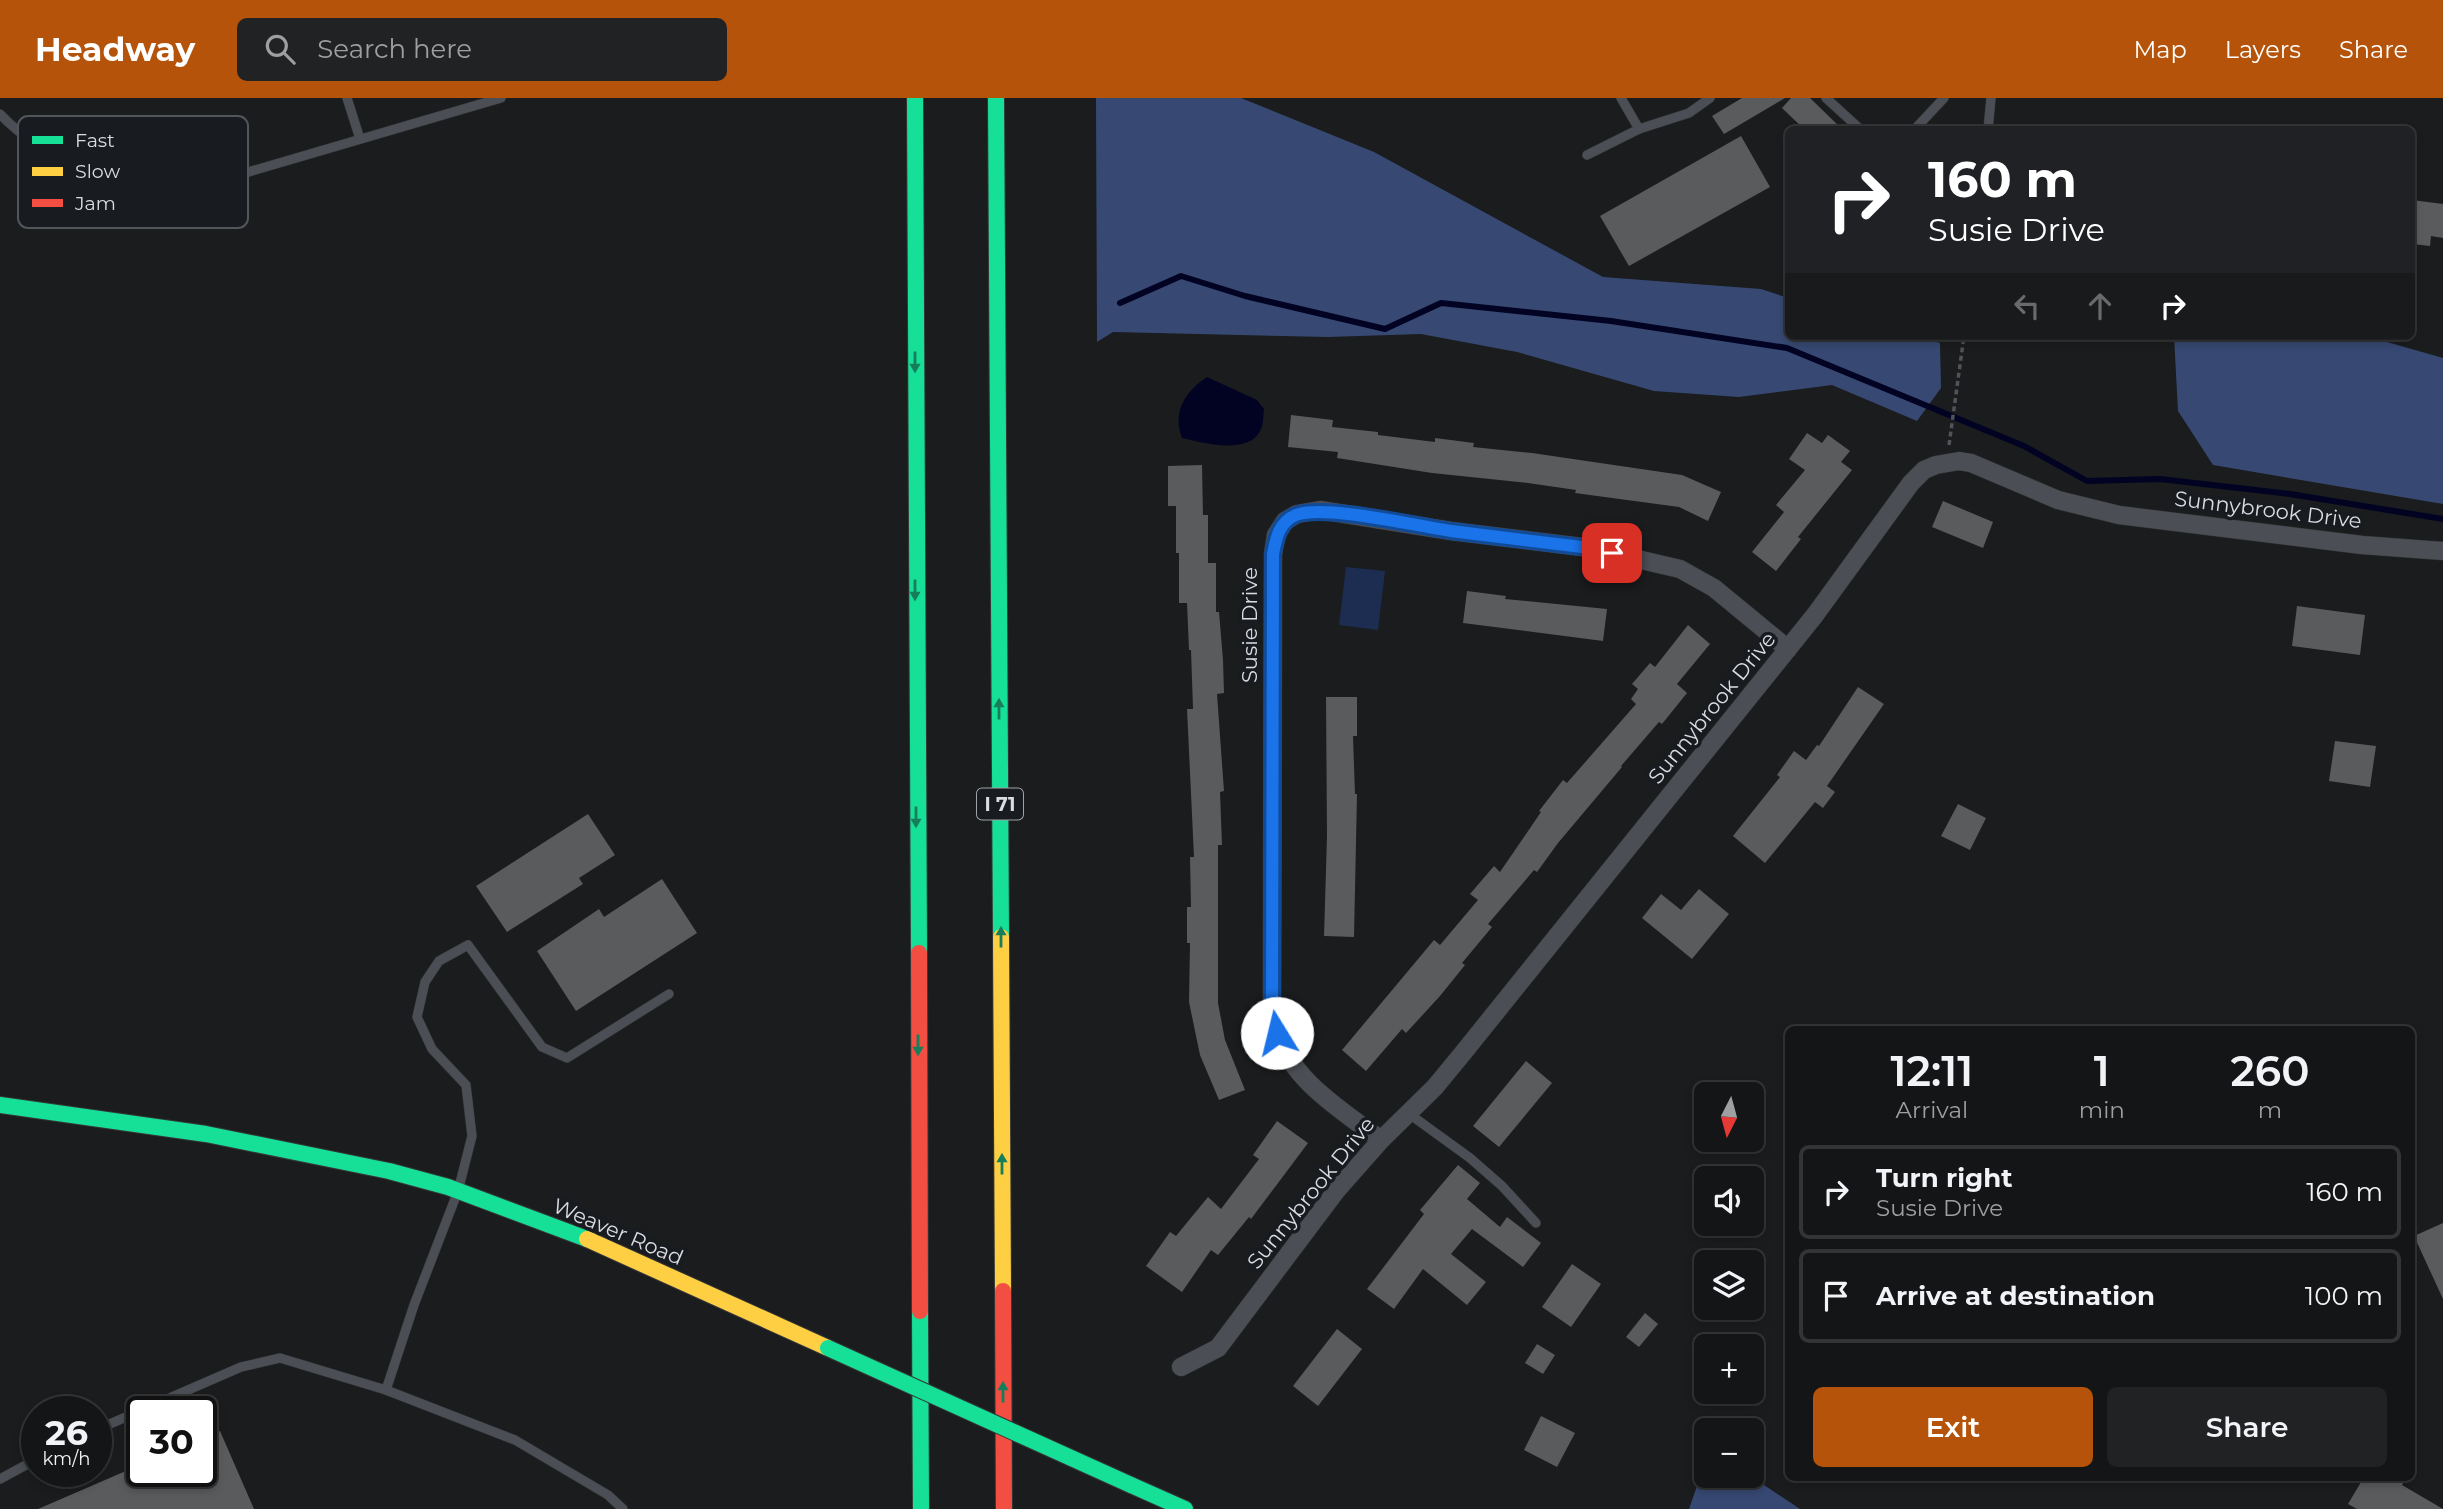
<!DOCTYPE html>
<html lang="en">
<head>
<meta charset="utf-8">
<style>
  :root { --surface:#141516; --page:#212223; --text:#f1f3f6; --muted:#9d9fa1; --line:#333435; --accent:#b45309 }
  body { margin:0; font-family:Montserrat,sans-serif; background:var(--page); color:var(--text); height:100vh; display:flex; flex-direction:column; font-size:26px; white-space:nowrap }
  * { box-sizing:border-box; margin:0 }
  p { font-size:23px; color:var(--muted) }
  .icon { flex:none; width:38px; height:38px; fill:none; stroke:currentColor; stroke-width:2; stroke-linecap:round; stroke-linejoin:round }
  .map { position:relative; flex:1; overflow:hidden }
  .details { position:absolute; left:1785px; top:928px; width:630px; height:455px; display:flex; flex-direction:column; background:var(--surface); border-radius:10px; box-shadow:0 4px 10px #0003,0 0 0 2px var(--line) }
  .details>* { flex:none }
  .top-card { position:absolute; left:1785px; top:28px; width:630px; height:214px; border-radius:10px; box-shadow:0 4px 10px #0003,0 0 0 2px var(--line); background:#202124; color:#fff; overflow:hidden }
  .needle { width:46px; rotate:186deg }
  .tools { position:absolute; left:1694px; top:984px; display:grid; gap:14px }
  .tools a { display:grid; place-items:center; width:70px; height:70px; border-radius:10px; background:var(--surface); box-shadow:0 4px 10px #0003,0 0 0 2px var(--line); font-size:35px }
  .speed { position:absolute; left:21px; top:1298px; display:flex; gap:14px; font-size:35px; font-weight:700; text-align:center }
  .speed>* { display:grid; place-content:center; width:91px; height:91px; border-radius:50%; background:var(--surface); box-shadow:0 4px 10px #0003,0 0 0 2px var(--line); line-height:1 }
  .speed small { font-size:18px; font-weight:400 }
  .speed .limit { border:4px solid #111; border-radius:10px; background:#fff; color:#111 }
  .pin { position:absolute; display:grid; place-items:center; width:60px; height:60px; color:#fff; margin:-30px; border-radius:14px; box-shadow:0 4px 10px #0006 }
  .me { position:absolute; width:77px; margin:-38px; rotate:351deg; stroke-linejoin:round; filter:drop-shadow(0 0 5px #0008) }
  .turn { display:flex; align-items:center; gap:24px; height:147px; padding:0 28px; font-size:32px }
  .turn .icon { width:91px; height:91px; stroke-width:2.5 }
  .turn b { display:block; font-size:49px; line-height:60px }
  .lanes { display:flex; align-items:center; height:66px; padding:0 28px; background:#0003; justify-content:center; gap:35px; direction:ltr }
  .lanes .off { opacity:.35 }
  .eta { display:flex; justify-content:space-evenly; align-items:center; height:119px; text-align:center }
  .eta b { font-size:42px; font-weight:600; line-height:49px }
  .primary-button { display:flex; gap:14px; margin-top:auto; padding:14px 28px }
  .primary-button a { flex:1; height:80px; border-radius:10px; background:var(--accent); color:#fff; font-size:28px; font-weight:600; line-height:80px; text-align:center }
  .primary-button a+a { background:var(--page); color:var(--text) }
  ul { padding:0; list-style:none }
  li { display:flex; align-items:center; gap:21px; height:94px; margin:0 14px 10px; padding:0 14px; border:4px solid var(--line); border-radius:10px }
  li div { flex:1 }
  li b { display:block; font-size:26px }
  li em { font-style:normal }
  header { display:flex; align-items:center; gap:42px; box-sizing:border-box; height:98px; padding:0 35px; background:var(--accent); color:#fff }
  header strong { font-size:33px }
  nav { display:flex; gap:38px; margin-inline-start:auto; font-size:24px }
  .search { width:490px; height:63px; background:var(--page); display:flex; align-items:center; gap:18px; box-sizing:border-box; padding:0 24px; border-radius:10px; color:var(--muted); font-size:26px }
  .map>svg:first-child { display:block }
  .green { fill:#1d2d52 }
  .forest { fill:#374973 }
  .water { fill:#020323 }
  .lines { fill:none; stroke-linecap:round; stroke-linejoin:round }
  .stream { stroke:#020323; stroke-width:6 }
  .building { fill:#595b5d }
  .lane-casing { stroke:#363738; stroke-width:10 }
  .street-casing { stroke:#363738; stroke-width:19 }
  .fast-casing { stroke:#363738; stroke-width:18 }
  .slow-casing { stroke:#363738; stroke-width:18 }
  .jam-casing { stroke:#363738; stroke-width:18 }
  .path { stroke:#505358; stroke-width:3.5; stroke-dasharray:5 3.5; stroke-linecap:butt }
  .lane { stroke:#4c4e55; stroke-width:9 }
  .street { stroke:#4c4e55; stroke-width:18 }
  .fast { stroke:#16e098; stroke-width:16 }
  .slow { stroke:#ffcf43; stroke-width:16 }
  .jam { stroke:#f24e42; stroke-width:16 }
  .fast-bridge-casing { stroke:#363738; stroke-width:18; stroke-linecap:butt }
  .fast-bridge { stroke:#16e098; stroke-width:16 }
  .oneway { fill:#177e5c }
  .route-casing { stroke:#114b97; stroke-width:18 }
  .route { stroke:#1a73e8; stroke-width:12 }
  .labels { text-anchor:middle; stroke-width:7; stroke-linejoin:round; paint-order:stroke }
  .shield { fill:#181b20; stroke:#a0a2a6; stroke-width:2 }
  .shield-label { font-size:19px; font-weight:bold; fill:#dadce0 }
  .street-label { font-size:21px; fill:#dadce0; stroke:#181b20 }
  .key { fill:#181b20; stroke:#52555a; stroke-width:2 }
  .key-label { font-size:19px; fill:#dadce0 }
</style>
</head>
<body>
<header>
<strong>Headway</strong>
<div class="search"><svg class="icon" aria-label="search" viewBox="0 0 24 24"><circle cx="10" cy="10" r="6"/><path d="M15 15l6 6"/></svg>Search here</div>
<nav><a>Map</a><a>Layers</a><a>Share</a></nav>
</header>
<div class="map">
<svg width="2443" height="1411" viewBox="0 0 2443 1411">
  <rect width="100%" height="100%" fill="#1a1c1e"/>
  <polygon class="green" points="1346,469 1385,473 1378,532 1339,527"/>
  <g class="forest">
    <polygon points="1096,0 1241,0 1374,54 1603,179 1761,191 1788,200 1788,238 1916,238 1940,245 1941,290 1917,323 1832,287 1739,299 1654,293 1517,254 1421,236 1328,239 1113,234 1097,244"/>
    <polygon points="2174,238 2366,238 2443,260 2443,406 2213,367 2178,313"/>
    <polygon points="1706,1362 1706,1377 1749,1377 1800,1411 1689,1411"/>
  </g>
  <path class="water" d="M1207 279 1257 302 1264 311C1263 318 1264 326 1260 333 1248 357 1203 345 1182 340 1172 313 1186 293 1207 279Z"/>
  <g class="lines">
    <polyline class="stream" points="1120,205 1181,178 1245,198 1385,231 1441,205 1611,223 1787,250 2024,348 2087,383 2160,381 2290,396 2443,421"/>
  </g>
  <g class="building">
    <polygon points="1742,0 1785,0 1724,36 1712,18"/>
    <polygon points="1791,0 1810,0 1843,32 1805,32 1782,10"/>
    <polygon points="1741,38 1770,89 1629,168 1600,118"/>
    <polygon points="2412,102 2443,106 2443,140 2431,138 2430,148 2412,146"/>
    <polygon points="1291,317 1333,322 1332,329 1378,334 1378,337 1435,344 1435,340 1474,345 1473,349 1532,355 1682,377 1721,394 1708,423 1679,409 1575,395 1576,392 1528,385 1432,375 1337,360 1338,354 1288,349"/>
    <polygon points="1807,335 1822,345 1828,337 1850,353 1841,364 1852,372 1798,439 1801,441 1776,473 1752,454 1784,414 1776,407 1805,372 1789,361"/>
    <polygon points="1202,367 1203,417 1208,417 1208,465 1216,465 1216,514 1219,514 1223,562 1224,595 1217,596 1224,693 1220,694 1222,747 1218,747 1218,905 1225,942 1245,992 1219,1002 1200,957 1189,904 1190,845 1187,845 1187,809 1191,809 1190,759 1194,759 1187,611 1193,611 1191,552 1189,552 1187,505 1179,505 1179,455 1176,455 1176,408 1168,408 1168,368"/>
    <polygon points="1943,403 1993,424 1983,450 1932,429"/>
    <polygon points="1467,493 1506,498 1505,501 1607,511 1603,543 1463,525"/>
    <polygon points="2297,508 2365,517 2360,557 2292,548"/>
    <polygon points="1688,527 1710,546 1677,586 1687,595 1662,626 1659,624 1621,668 1622,669 1558,745 1537,774 1534,772 1488,826 1492,829 1462,865 1465,867 1440,898 1406,935 1402,931 1366,973 1342,952 1434,842 1440,847 1478,802 1470,796 1494,768 1500,774 1541,714 1539,713 1563,682 1567,685 1636,606 1631,601 1638,591 1632,586 1650,565 1655,569"/>
    <polygon points="1858,589 1884,606 1827,688 1835,694 1823,710 1815,704 1765,765 1733,738 1780,679 1777,677 1794,653 1806,662 1817,647 1819,648"/>
    <polygon points="1326,599 1357,599 1357,638 1353,638 1355,696 1357,696 1354,839 1324,838 1327,738"/>
    <polygon points="2335,643 2376,648 2370,689 2329,683"/>
    <polygon points="1958,706 1986,720 1970,752 1941,738"/>
    <polygon points="588,716 615,757 579,780 583,786 507,834 476,788"/>
    <polygon points="662,781 697,835 576,913 537,853 599,811 604,819"/>
    <polygon points="1699,791 1729,816 1692,861 1642,820 1661,796 1681,812"/>
    <polygon points="1526,963 1552,985 1499,1049 1473,1028"/>
    <polygon points="1277,1023 1308,1045 1251,1121 1249,1119 1218,1157 1211,1152 1182,1194 1146,1168 1170,1134 1176,1138 1208,1099 1221,1111 1259,1061 1253,1057"/>
    <polygon points="1458,1067 1480,1085 1467,1101 1500,1129 1507,1119 1541,1145 1523,1169 1472,1131 1451,1156 1486,1184 1467,1207 1423,1171 1394,1211 1367,1191 1424,1116 1420,1112"/>
    <polygon points="2443,1125 2443,1201 2414,1138"/>
    <polygon points="1572,1166 1601,1186 1571,1229 1542,1209"/>
    <polygon points="1645,1215 1658,1226 1639,1249 1626,1239"/>
    <polygon points="1337,1231 1362,1251 1318,1308 1293,1288"/>
    <polygon points="1537,1246 1555,1257 1543,1276 1525,1265"/>
    <polygon points="1541,1318 1575,1335 1557,1369 1524,1352"/>
    <polygon points="220,1333 254,1411 38,1411 142,1366 142,1374 201,1374 201,1340"/>
    <polygon points="2364,1379 2407,1379 2402,1387 2443,1411 2357,1411 2348,1406"/>
  </g>
  <g class="lines">
    <defs>
      <g id="lane">
        <polyline points="347,0 360,41"/>
        <polyline points="1621,0 1639,31"/>
        <polyline points="1826,0 1861,32"/>
        <path d="M0 16C11 28 24 38 38 48 46 54 55 62 64 67 108 89 157 91 204 87L501 0"/>
        <polyline points="1914,32 1944,0"/>
        <polyline points="1988,32 1991,0"/>
        <polyline points="1587,57 1639,31 1689,15 1710,0"/>
        <polyline points="1408,1015 1470,1060 1502,1088 1536,1125"/>
        <polyline points="386,1292 414,1207 458,1093 472,1038 466,987 432,951 417,919 425,884 439,863 468,847 542,949 567,960 669,896"/>
        <polyline points="96,1332 241,1269 280,1260 386,1292 515,1342 608,1397 623,1411"/>
        <polyline points="0,1381 37,1361"/>
      </g>
      <g id="street">
        <path d="M1381 1042C1343 1013 1290 982 1277 933 1275 924 1274 915 1272 906L1273 456 1276 437 1285 423 1297 416 1320 412 1451 433 1590 450 1680 471 1714 490 1788 551"/>
        <polyline points="1181,1269 1218,1250 1336,1093 1381,1042 1435,989 1463,955 1815,517 1911,385 1924,372 1936,367 1959,363 1971,365 2058,402 2119,417 2362,447 2443,453"/>
      </g>
      <g id="fast">
        <polyline points="915,0 919,855"/>
        <polyline points="996,0 1001,839"/>
        <polyline points="0,1007 206,1036 389,1073 448,1089 587,1141"/>
        <polyline points="920,1213 921,1411"/>
        <polyline points="1131,1387 1185,1411"/>
      </g>
      <g id="slow">
        <polyline points="1001,839 1003,1193"/>
        <polyline points="587,1141 828,1250"/>
      </g>
      <g id="jam">
        <polyline points="919,855 920,1213"/>
        <polyline points="1003,1193 1004,1411"/>
      </g>
    </defs>
    <use href="#lane" class="lane-casing"/>
    <use href="#street" class="street-casing"/>
    <use href="#fast" class="fast-casing"/>
    <use href="#slow" class="slow-casing"/>
    <use href="#jam" class="jam-casing"/>
    <polyline class="path" points="1949,347 1964,238"/>
    <use href="#lane" class="lane"/>
    <use href="#street" class="street"/>
    <use href="#fast" class="fast"/>
    <use href="#slow" class="slow"/>
    <use href="#jam" class="jam"/>
    <defs>
      <polyline id="fast-bridge" points="828,1250 1131,1387"/>
    </defs>
    <use href="#fast-bridge" class="fast-bridge-casing"/>
    <use href="#fast-bridge" class="fast-bridge"/>
  </g>
  <defs><path id="oneway-solid" d="M-6-.8H1V-3.2L6.5 0L1 3.2V.8H-6Z" transform="scale(1.75)"/></defs>
  <g class="oneway">
    <use href="#oneway-solid" transform="translate(915 264) rotate(90)"/>
    <use href="#oneway-solid" transform="translate(915 492) rotate(90)"/>
    <use href="#oneway-solid" transform="translate(999 611) rotate(-90)"/>
    <use href="#oneway-solid" transform="translate(916 719) rotate(90)"/>
    <use href="#oneway-solid" transform="translate(1001 839) rotate(-90)"/>
    <use href="#oneway-solid" transform="translate(918 947) rotate(90)"/>
    <use href="#oneway-solid" transform="translate(1002 1066) rotate(-90)"/>
    <use href="#oneway-solid" transform="translate(1003 1294) rotate(-90)"/>
  </g>
  <g class="lines">
    <defs>
      <path id="route" d="M1277 935 1272 906 1273 456C1276 440 1279 424 1296 417 1323 406 1417 428 1451 433 1497 439 1543 444 1590 450L1612 455"/>
    </defs>
    <use href="#route" class="route-casing"/>
    <use href="#route" class="route"/>
  </g>
  <g class="labels">
    <rect class="shield" x="977" y="690.5" width="46" height="31" rx="5"/>
    <g class="shield-label">
      <text x="1000" y="713">I 71</text>
    </g>
    <g class="street-label">
      <text transform="translate(2268 412) rotate(7)" y="7">Sunnybrook Drive</text>
      <text transform="translate(1250 527) rotate(-90)" y="7">Susie Drive</text>
      <text transform="translate(1712 610) rotate(-51)" y="7">Sunnybrook Drive</text>
      <text transform="translate(1311 1095) rotate(-51)" y="7">Sunnybrook Drive</text>
      <text transform="translate(618 1134) rotate(23)" y="7">Weaver Road</text>
    </g>
  </g>
  <rect x="18" y="18" width="230" height="112" rx="10" class="key"/>
  <rect x="32" y="38" width="31" height="8" fill="#16e098"/>
  <rect x="32" y="69" width="31" height="9" fill="#ffcf43"/>
  <rect x="32" y="101" width="31" height="8" fill="#f24e42"/>
  <g class="key-label">
    <text x="75" y="49">Fast</text>
    <text x="75" y="80">Slow</text>
    <text x="75" y="112">Jam</text>
  </g>
</svg>
<div class="tools">
<a><svg class="needle" viewBox="-14 -14 28 28"><path d="M0-13l5 13h-10z" fill="#e53935"/><path d="M0 13l5-13h-10z" fill="#9d9fa1"/></svg></a>
<a><svg class="icon" aria-label="sound" viewBox="0 0 24 24"><path d="M4 9h4l5-4v14l-5-4H4zM17 9q2 3 0 6"/></svg></a>
<a><svg class="icon" aria-label="layers" viewBox="0 0 24 24"><path d="M12 4l9 5-9 5-9-5zM3 14l9 5 9-5"/></svg></a>
<a>+</a>
<a>−</a>
</div>
<div class="speed"><div>26<small>km/h</small></div><div class="limit">30</div></div>
<div class="pin" style="left:1612px;top:455px;background:#d93025"><svg class="icon" aria-label="arrive" viewBox="0 0 24 24"><path d="M6 21V4h12l-3 4 3 4H6"/></svg></div>
<svg class="me" style="left:1277px;top:935px" viewBox="-20 -20 40 40"><circle r="19" fill="#fff"/><path d="M0-13L10 11 0 6-10 11z" fill="#1a73e8"/></svg>
<div class="top-card">
<div class="turn"><svg class="icon" aria-label="right" viewBox="0 0 24 24"><path d="M7 20v-9h11M14 6l5 5-5 5"/></svg><div><b>160 m</b>Susie Drive</div></div>
<div class="lanes"><svg class="icon off" aria-label="left" viewBox="0 0 24 24"><path d="M17 20v-9H6M10 6l-5 5 5 5"/></svg><svg class="icon off" aria-label="ahead" viewBox="0 0 24 24"><path d="M12 20V5M6 11l6-6 6 6"/></svg><svg class="icon" aria-label="right" viewBox="0 0 24 24"><path d="M7 20v-9h11M14 6l5 5-5 5"/></svg></div>
</div>
<section class="details">
<div class="eta">
<div><b>12:11</b><p>Arrival</p></div>
<div><b>1</b><p>min</p></div>
<div><b>260</b><p>m</p></div>
</div>
<ul>
<li><svg class="icon" aria-label="right" viewBox="0 0 24 24"><path d="M7 20v-9h11M14 6l5 5-5 5"/></svg><div><b>Turn right</b><p>Susie Drive</p></div><em>160 m</em></li>
<li><svg class="icon" aria-label="arrive" viewBox="0 0 24 24"><path d="M6 21V4h12l-3 4 3 4H6"/></svg><div><b>Arrive at destination</b></div><em>100 m</em></li>
</ul>
<div class="primary-button"><a>Exit</a><a>Share</a></div>
</section>
</div>
</body>
</html>
